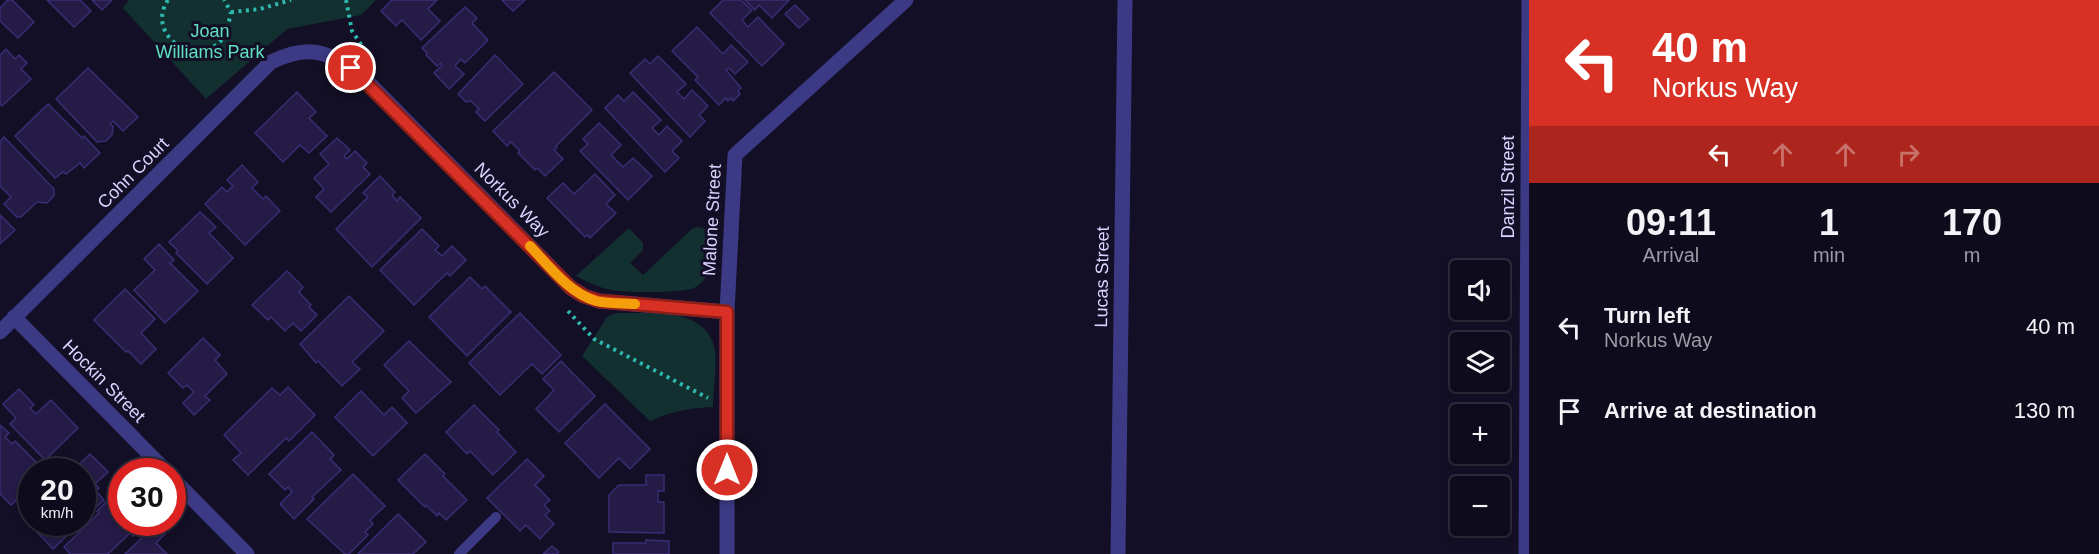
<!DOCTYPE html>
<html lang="en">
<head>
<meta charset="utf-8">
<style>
  :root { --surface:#0e0b1c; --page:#1c1929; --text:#f1f3f6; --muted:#9b9ba3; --line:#2e2b3b }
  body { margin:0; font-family:Helvetica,sans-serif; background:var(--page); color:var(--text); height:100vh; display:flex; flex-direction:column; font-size:22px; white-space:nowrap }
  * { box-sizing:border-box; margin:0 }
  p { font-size:20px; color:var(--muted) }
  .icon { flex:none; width:33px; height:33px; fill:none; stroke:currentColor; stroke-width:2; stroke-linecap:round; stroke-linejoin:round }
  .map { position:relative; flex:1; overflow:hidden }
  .drawer { display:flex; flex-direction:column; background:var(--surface); width:570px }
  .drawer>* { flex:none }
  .top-card { background:#d93025; color:#fff; overflow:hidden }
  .fabs { position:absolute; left:1450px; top:260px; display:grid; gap:12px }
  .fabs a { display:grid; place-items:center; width:60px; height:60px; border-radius:6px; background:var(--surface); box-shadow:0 3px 9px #0003,0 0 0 2px var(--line); font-size:30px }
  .speed { position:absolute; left:18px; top:458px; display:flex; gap:12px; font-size:30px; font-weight:700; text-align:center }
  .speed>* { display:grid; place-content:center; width:78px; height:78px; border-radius:50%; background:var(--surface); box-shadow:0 3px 9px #0003,0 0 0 2px var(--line); line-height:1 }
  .speed small { font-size:15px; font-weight:400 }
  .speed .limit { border:9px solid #d22; background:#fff; color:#111 }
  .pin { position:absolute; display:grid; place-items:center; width:51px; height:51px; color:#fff; margin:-26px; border:3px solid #fff; border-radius:50%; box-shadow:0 2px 6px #0007 }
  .me { position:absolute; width:66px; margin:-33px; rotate:0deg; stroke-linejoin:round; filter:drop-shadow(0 0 4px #0008) }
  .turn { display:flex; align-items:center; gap:21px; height:126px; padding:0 24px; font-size:27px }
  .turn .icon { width:78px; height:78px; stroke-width:2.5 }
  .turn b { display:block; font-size:42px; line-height:51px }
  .lanes { display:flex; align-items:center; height:57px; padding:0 24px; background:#0003; justify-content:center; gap:30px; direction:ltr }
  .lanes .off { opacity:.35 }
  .eta { display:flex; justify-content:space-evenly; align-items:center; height:102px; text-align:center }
  .eta b { font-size:36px; font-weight:800; line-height:42px }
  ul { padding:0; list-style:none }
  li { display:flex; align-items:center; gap:18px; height:84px; padding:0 24px }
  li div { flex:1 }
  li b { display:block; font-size:22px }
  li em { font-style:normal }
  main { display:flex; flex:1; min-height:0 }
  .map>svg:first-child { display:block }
  .green { fill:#12302f }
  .building { fill:#241b47; stroke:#3b2d73; stroke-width:1.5 }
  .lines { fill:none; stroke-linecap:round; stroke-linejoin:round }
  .path { stroke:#2fb8b0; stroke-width:4; stroke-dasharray:3 4.5; stroke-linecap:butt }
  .service { stroke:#3d3a85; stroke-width:10 }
  .minor { stroke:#3d3a85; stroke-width:15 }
  .route-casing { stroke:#8d1f18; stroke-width:15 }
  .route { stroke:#d93025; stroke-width:10 }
  .slow { stroke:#f59e0b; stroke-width:10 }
  .labels { text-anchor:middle; stroke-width:6; stroke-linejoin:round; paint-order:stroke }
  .park-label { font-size:18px; fill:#5fe0c0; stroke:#130f26 }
  .street-label { font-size:18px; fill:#d9d4ff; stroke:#130f26 }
</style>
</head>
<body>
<main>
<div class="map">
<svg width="1529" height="554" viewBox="0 0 1529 554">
  <rect width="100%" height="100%" fill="#130f26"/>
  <g class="green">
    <polygon points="129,0 376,0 361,15 287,29 206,99 123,8"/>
    <path d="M698 227C730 232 715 277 694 288 683 293 624 293 611 290 598 287 587 282 576 276L629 228 643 243V250L630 263 643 275 693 228Z"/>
    <path d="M616 313C649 314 708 305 715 351 717 369 713 389 713 407 688 408 673 411 650 421L582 356 607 317Z"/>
  </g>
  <g class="building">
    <polygon points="8,0 12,0 34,22 18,38 0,21 0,8"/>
    <polygon points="47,0 80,0 91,11 74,27"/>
    <polygon points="92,0 112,0 102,10"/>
    <polygon points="392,0 437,0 428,9 440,21 421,40 402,20 396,26 381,11"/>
    <polygon points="502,0 525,0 513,11"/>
    <polygon points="723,0 741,0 752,10 742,20 748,27 758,17 784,44 762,66 710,13"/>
    <polygon points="745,0 789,0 772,18 759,5 755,10"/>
    <polygon points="795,5 809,19 799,28 785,14"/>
    <polygon points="465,7 477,18 472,23 488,40 465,63 461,59 455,66 464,74 449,89 434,73 442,65 441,63 437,66 426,55 427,53 422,48"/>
    <polygon points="697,27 723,54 731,45 748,62 735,74 729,68 726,70 741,88 738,91 740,94 733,101 731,98 728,101 726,98 719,105 695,80 698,77 672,51"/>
    <polygon points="6,49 15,59 19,55 27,63 21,69 31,79 2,106 0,104 0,55"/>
    <polygon points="495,55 523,84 485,121 476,112 479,109 471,101 466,102 458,94"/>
    <polygon points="658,56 686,84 677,92 684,99 692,90 708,106 699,115 705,121 690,137 630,73 645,59 650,64"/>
    <polygon points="88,68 138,117 123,131 113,121 110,124 113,126 112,135 106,141 97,142 56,99"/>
    <polygon points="554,72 592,110 556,146 557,147 554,150 563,159 545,176 537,168 535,170 518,153 520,151 511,142 507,146 493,131"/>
    <polygon points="297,92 316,112 309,118 327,136 309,153 300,145 283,162 255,133"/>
    <polygon points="633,92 661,120 652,128 659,135 667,126 682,141 672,151 679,158 665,172 605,108 618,95 624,101"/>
    <polygon points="48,104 82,138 84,136 100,153 84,168 80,163 66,174 63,172 55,178 15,136"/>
    <polygon points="599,123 621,145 611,155 623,167 633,158 652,176 628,200 580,151 588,144 583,139"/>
    <polygon points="4,137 54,189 54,196 47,203 37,202 21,217 17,217 4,204 11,197 0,186 0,142"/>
    <polygon points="337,138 350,150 344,156 347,159 355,151 367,163 363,167 370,174 331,212 316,197 324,189 314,178 329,164 320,154"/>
    <polygon points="242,165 258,182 252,188 263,199 266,196 280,211 245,245 205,204 222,187 227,192 233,186 227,180"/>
    <polygon points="595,174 615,195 606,204 616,213 590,238 587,235 585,237 547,198 563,183 574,194"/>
    <polygon points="380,176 395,192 392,195 397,201 400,197 421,218 372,267 336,229 368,197 363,193"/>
    <polygon points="200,212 216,227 209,233 233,258 207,284 176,253 178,251 169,242"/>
    <polygon points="0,215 15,230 0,244"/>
    <polygon points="422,229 439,246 435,250 442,256 452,246 466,260 450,276 447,273 414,305 380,270"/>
    <polygon points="159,244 174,260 170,263 198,291 165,323 134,290 155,270 144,259"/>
    <polygon points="287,271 303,287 299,292 311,305 309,307 317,315 301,331 293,323 285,331 271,317 268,320 252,305"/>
    <polygon points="470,277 482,289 485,286 511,312 467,356 429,317"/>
    <polygon points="125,289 155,319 141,333 156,349 141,364 128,351 126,352 94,320"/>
    <polygon points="349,296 384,331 352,362 360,369 342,386 318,361 316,363 300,344"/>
    <polygon points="520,313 561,355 542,374 532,364 500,395 469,363"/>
    <polygon points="203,338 220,355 215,360 227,374 205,396 210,400 194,415 183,403 194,392 187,385 183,388 168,373"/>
    <polygon points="409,341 451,382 416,413 402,398 409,391 384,365"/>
    <polygon points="561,361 595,396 559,432 536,409 554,390 543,379"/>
    <polygon points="288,387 315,415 289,441 286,438 248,475 233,460 241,453 224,435 272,388 280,395"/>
    <polygon points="19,389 34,405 30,408 36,414 51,400 78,428 45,460 10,424 16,418 3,404"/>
    <polygon points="361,391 384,415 392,407 407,423 373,456 335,417"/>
    <polygon points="605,404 650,449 630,469 619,458 599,478 565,443"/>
    <polygon points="474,405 499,430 497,432 516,452 493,475 470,451 467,454 446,432"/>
    <polygon points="0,425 9,433 5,437 12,444 15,441 42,468 38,471 32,471 32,477 21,488 25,492 11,505 0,494"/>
    <polygon points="312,432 334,455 330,459 341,470 312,497 314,499 294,519 280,504 292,492 288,487 285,490 269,474"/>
    <polygon points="90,454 108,472 95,484 99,488 96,491 104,500 82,520 82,471 72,471"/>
    <polygon points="425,454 445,474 443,476 467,500 446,520 439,513 437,516 426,505 425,507 398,480"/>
    <polygon points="527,459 544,476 535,485 550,500 544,505 550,511 545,515 554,524 540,539 526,525 520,531 487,498"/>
    <polygon points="353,474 385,506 370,520 373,524 365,532 368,535 349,554 345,554 307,519"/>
    <polygon points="646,475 664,475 664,491 658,491 658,502 664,502 664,533 609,532 609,495 619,485 646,485"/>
    <polygon points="111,497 122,507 122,522 148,522 133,536 130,533 108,554 70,554 64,547 99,513 97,511"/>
    <polygon points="32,510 32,522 81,522 53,549 24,518"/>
    <polygon points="398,514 426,542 413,554 358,554"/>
    <polygon points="156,524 165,534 156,543 167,554 125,554"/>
    <polygon points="646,540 669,541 669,554 613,554 613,543 646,543"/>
    <polygon points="552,546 559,552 557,554 543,554"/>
  </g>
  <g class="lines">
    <g class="path">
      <path d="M168 0C144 36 199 71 223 38 228 31 229 20 231 12L224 0"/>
      <polyline points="346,0 352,31 366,52"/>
      <polyline points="231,12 260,9 291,0"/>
      <polyline points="568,311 594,339 708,398"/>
    </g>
    <polyline class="service" points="459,554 496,517"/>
    <g class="minor">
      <polyline points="14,317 166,471"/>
      <path d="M0 332 271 62C306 45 324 50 356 70L571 288 584 296 599 301 727 312"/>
      <polyline points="172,478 247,554"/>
      <polyline points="727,554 727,312 735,155 906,0"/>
      <polyline points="1118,554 1125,0"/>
      <polyline points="1526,554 1529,0"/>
    </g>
  </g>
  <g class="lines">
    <defs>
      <polyline id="route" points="351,68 571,288 584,296 599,301 727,312 727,470"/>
    </defs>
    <use href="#route" class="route-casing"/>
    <use href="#route" class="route"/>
    <path class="slow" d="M530 246C549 266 569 293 596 301 608 304 622 303 635 304"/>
  </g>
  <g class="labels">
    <g class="park-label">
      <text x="210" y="37">Joan<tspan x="210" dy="21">Williams Park</tspan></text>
    </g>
    <g class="street-label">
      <text transform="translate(133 173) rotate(-45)" y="6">Cohn Court</text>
      <text transform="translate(1508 187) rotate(-90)" y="6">Danzil Street</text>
      <text transform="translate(512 200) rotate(45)" y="6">Norkus Way</text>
      <text transform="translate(712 220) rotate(-87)" y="6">Malone Street</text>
      <text transform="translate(1102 277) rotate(-89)" y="6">Lucas Street</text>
      <text transform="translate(104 381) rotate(45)" y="6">Hockin Street</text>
    </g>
  </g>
</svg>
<div class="fabs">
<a><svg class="icon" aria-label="sound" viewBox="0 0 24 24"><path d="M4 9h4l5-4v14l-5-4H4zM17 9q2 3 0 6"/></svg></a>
<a><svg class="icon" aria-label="layers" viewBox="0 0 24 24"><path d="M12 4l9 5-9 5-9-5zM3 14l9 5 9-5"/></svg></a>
<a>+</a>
<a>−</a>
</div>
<div class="speed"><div>20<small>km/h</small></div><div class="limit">30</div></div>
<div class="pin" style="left:351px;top:68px;background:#d93025"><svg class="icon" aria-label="arrive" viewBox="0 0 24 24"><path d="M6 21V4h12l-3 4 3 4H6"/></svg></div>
<svg class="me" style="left:727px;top:470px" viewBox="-20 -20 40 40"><circle r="17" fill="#d93025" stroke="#fff" stroke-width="3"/><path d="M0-11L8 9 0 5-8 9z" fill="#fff"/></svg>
</div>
<section class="drawer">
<div class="top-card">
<div class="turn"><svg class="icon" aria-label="left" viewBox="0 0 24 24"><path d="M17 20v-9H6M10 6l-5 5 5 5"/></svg><div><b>40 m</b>Norkus Way</div></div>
<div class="lanes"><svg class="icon" aria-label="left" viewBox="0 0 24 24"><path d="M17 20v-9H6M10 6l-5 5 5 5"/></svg><svg class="icon off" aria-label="ahead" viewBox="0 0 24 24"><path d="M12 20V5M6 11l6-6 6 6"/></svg><svg class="icon off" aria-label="ahead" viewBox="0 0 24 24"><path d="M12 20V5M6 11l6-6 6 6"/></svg><svg class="icon off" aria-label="right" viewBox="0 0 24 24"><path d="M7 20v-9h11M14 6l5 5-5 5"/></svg></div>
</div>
<div class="eta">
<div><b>09:11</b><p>Arrival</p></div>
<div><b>1</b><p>min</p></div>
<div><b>170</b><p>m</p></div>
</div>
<ul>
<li><svg class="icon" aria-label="left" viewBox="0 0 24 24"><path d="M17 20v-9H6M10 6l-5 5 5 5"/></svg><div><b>Turn left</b><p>Norkus Way</p></div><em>40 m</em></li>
<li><svg class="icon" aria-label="arrive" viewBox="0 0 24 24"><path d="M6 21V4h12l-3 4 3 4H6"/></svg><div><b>Arrive at destination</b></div><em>130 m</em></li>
</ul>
</section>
</main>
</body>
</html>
